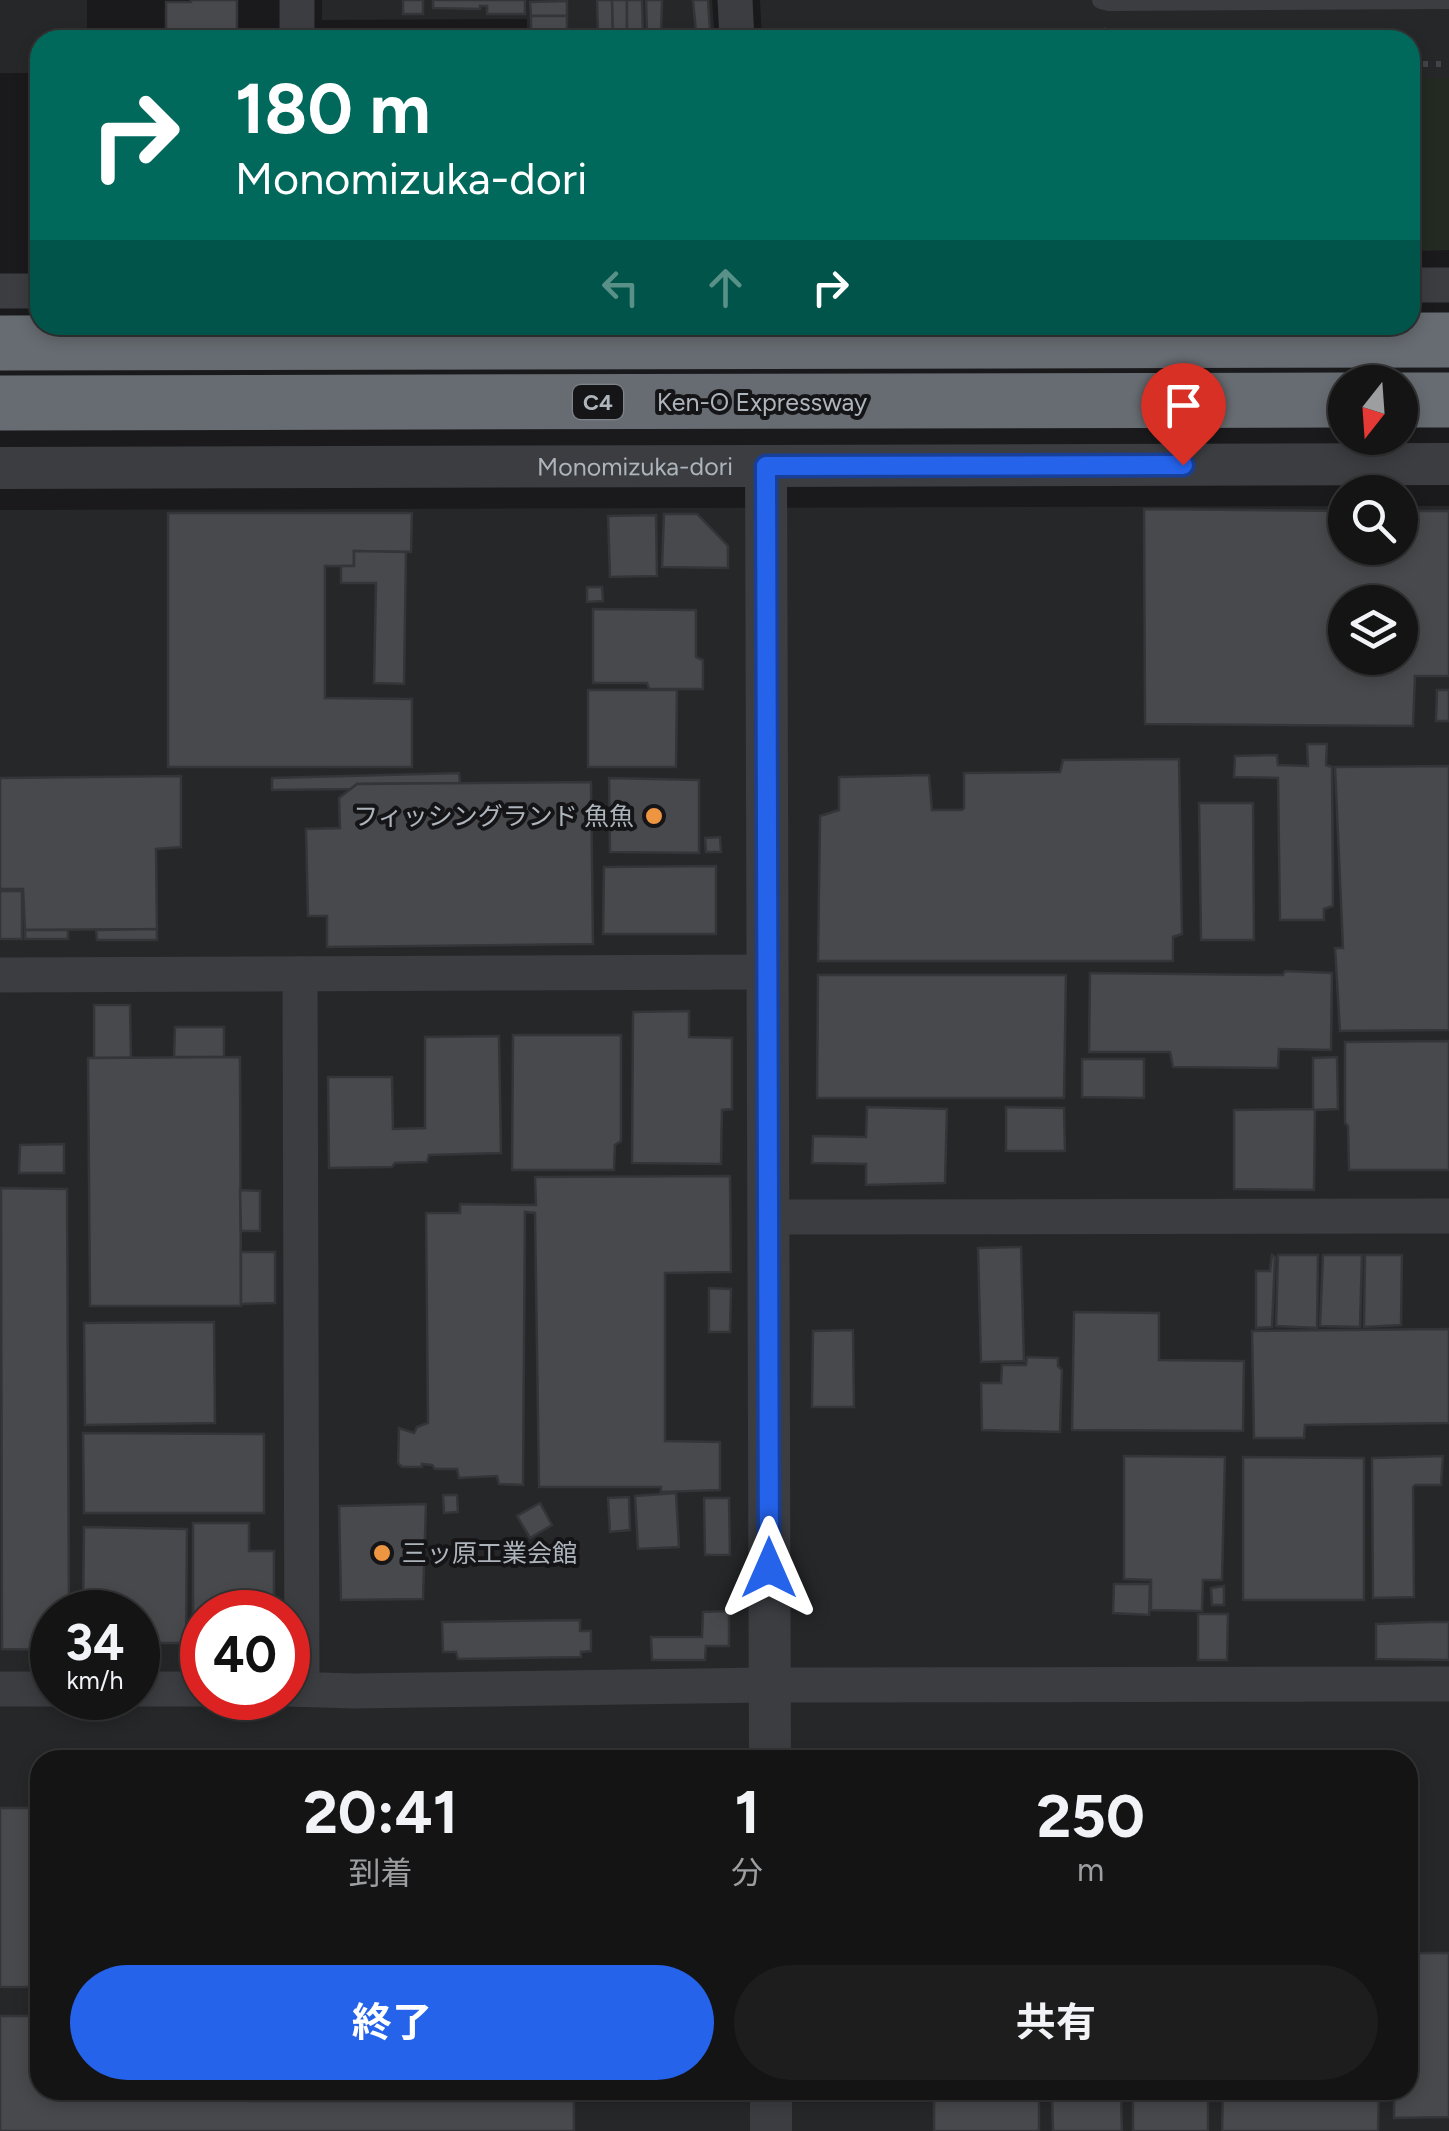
<!DOCTYPE html>
<html lang="ja">
<head>
<meta charset="utf-8">
<style>
  :root { --surface:#141415; --page:#1d1d1e; --text:#f1f3f6; --muted:#9d9ea0; --line:#333334; --accent:#2563eb }
  body { margin:0; font-family:Figtree,"Noto Sans JP",sans-serif; background:var(--page); color:var(--text); height:100vh; display:flex; flex-direction:column; font-size:38px; white-space:nowrap }
  * { box-sizing:border-box; margin:0 }
  p { font-size:32px; color:var(--muted) }
  .icon { flex:none; width:55px; height:55px; fill:none; stroke:currentColor; stroke-width:2; stroke-linecap:round; stroke-linejoin:round }
  .map { position:relative; flex:1; overflow:hidden }
  .panel { position:absolute; left:30px; top:1750px; width:1388px; height:350px; display:flex; flex-direction:column; background:var(--surface); border-radius:30px; box-shadow:0 5px 15px #0003,0 0 0 2px var(--line) }
  .panel>* { flex:none }
  .guide { position:absolute; left:30px; top:30px; width:1390px; height:305px; border-radius:30px; box-shadow:0 5px 15px #0003,0 0 0 2px var(--line); background:#00695c; color:#fff; overflow:hidden }
  .needle { width:65px; rotate:197deg }
  .buttons { position:absolute; left:1328px; top:365px; display:grid; gap:20px }
  .buttons a { display:grid; place-items:center; width:90px; height:90px; border-radius:50%; background:var(--surface); box-shadow:0 5px 15px #0003,0 0 0 2px var(--line); font-size:50px }
  .speed { position:absolute; left:30px; top:1590px; display:flex; gap:20px; font-size:50px; font-weight:700; text-align:center }
  .speed>* { display:grid; place-content:center; width:130px; height:130px; border-radius:50%; background:var(--surface); box-shadow:0 5px 15px #0003,0 0 0 2px var(--line); line-height:1 }
  .speed small { font-size:25px; font-weight:400 }
  .speed .limit { border:15px solid #d22; background:#fff; color:#111 }
  .pin { position:absolute; display:grid; place-items:center; width:85px; height:85px; color:#fff; margin:-102px -42px; border-radius:50% 50% 50% 0; rotate:-45deg; box-shadow:0 0 10px #0007 }
  .pin .icon { rotate:45deg }
  .me { position:absolute; width:110px; margin:-55px; rotate:0deg; stroke-linejoin:round; filter:drop-shadow(0 0 8px #0008) }
  .turn { display:flex; align-items:center; gap:35px; height:210px; padding:0 40px; font-size:45px }
  .turn .icon { width:130px; height:130px; stroke-width:2.5 }
  .turn b { display:block; font-size:70px; line-height:85px }
  .lanes { display:flex; align-items:center; height:95px; padding:0 40px; background:#0003; justify-content:center; gap:50px; direction:ltr }
  .lanes .off { opacity:.35 }
  .eta { display:flex; justify-content:space-evenly; align-items:center; height:170px; text-align:center }
  .eta b { font-size:60px; font-weight:700; line-height:70px }
  .primary-button { display:flex; gap:20px; margin-top:auto; padding:20px 40px }
  .primary-button a { flex:1; height:115px; border-radius:60px; background:var(--accent); color:#fff; font-size:40px; font-weight:700; line-height:115px; text-align:center }
  .primary-button a+a { background:var(--page); color:var(--text) }
  .map>svg:first-child { display:block }
  .built { fill:#262729; fill-rule:evenodd }
  .green { fill:#222a22 }
  .building { fill:#47494c; stroke:#343538; stroke-width:2.5; fill-rule:evenodd }
  .lines { fill:none; stroke-linecap:round; stroke-linejoin:round }
  .path { stroke:#414448; stroke-width:6; stroke-dasharray:5 8; stroke-linecap:butt }
  .service { stroke:#3b3d41; stroke-width:18 }
  .minor { stroke:#3b3d41; stroke-width:35 }
  .tertiary { stroke:#3b3d41; stroke-width:42 }
  .motorway { stroke:#676c72; stroke-width:55 }
  .route-casing { stroke:#184099; stroke-width:25 }
  .route { stroke:#2563eb; stroke-width:18 }
  .poi-dot { fill:#ed9541; stroke:#151517; stroke-width:4 }
  .labels { text-anchor:middle; stroke-width:8; stroke-linejoin:round; paint-order:stroke }
  .shield { fill:#151517; stroke:#7f848a; stroke-width:2.5 }
  .shield-label { font-size:22px; font-weight:bold; fill:#adb4bb }
  .street-label { font-size:25px; fill:#adb4bb; stroke:#151517 }
  .poi-label { font-size:25px; fill:#adb4bb; stroke:#151517; text-anchor:end }
</style>
</head>
<body>
<div class="map">
<svg width="1449" height="2131" viewBox="0 0 1449 2131">
  <rect width="100%" height="100%" fill="#1a1a1c"/>
  <g class="built">
    <polygon points="0,0 87,0 87,40 40,40 40,73 0,73"/>
    <polygon points="322,0 712,0 715,40 527,40 527,19 322,20"/>
    <polygon points="760,0 1449,0 1449,250 1410,251 1410,40 762,40"/>
    <path d="M1345 506V548H1400V506H1449V2131H0V510ZM1345 602H1400V658H1345ZM52 1612H138V1698H52ZM202 1612H288V1698H202ZM40 1760H1408V2090H40Z"/>
  </g>
  <polygon class="green" points="1410,78 1449,78 1449,250 1410,251"/>
  <g class="building">
    <polygon points="191,0 237,0 237,30 260,30 260,40 166,40 166,2 191,2"/>
    <rect x="403" y="0" width="20" height="14"/>
    <polygon points="433,0 525,0 525,14 487,14 487,6 480,6 480,9 433,8"/>
    <polygon points="597,0 612,0 613,33 598,33"/>
    <polygon points="612,0 627,0 627,33 613,33"/>
    <polygon points="627,0 642,0 643,33 627,33"/>
    <polygon points="646,0 662,0 661,33 647,33"/>
    <polygon points="693,0 708,0 710,31 696,32"/>
    <polygon points="567,1 567,16 531,16 530,2"/>
    <rect x="531" y="16" width="36" height="15"/>
    <rect x="531" y="31" width="36" height="9"/>
    <path d="M1144 509 1345 511V548H1400V511H1449V676H1415L1413 726 1145 724ZM1345 602H1400V658H1345Z"/>
    <polygon points="168,513 412,513 411,552 354,551 354,566 325,566 325,698 412,699 412,767 168,767"/>
    <polygon points="664,514 697,514 728,546 728,568 662,567"/>
    <polygon points="656,515 657,576 610,577 608,516"/>
    <polygon points="354,551 406,552 404,684 374,683 376,583 341,583 341,566 354,566"/>
    <polygon points="587,587 602,587 603,601 587,602"/>
    <polygon points="593,609 696,610 696,657 703,660 703,689 649,689 647,683 593,683"/>
    <polygon points="588,690 677,690 676,767 588,767"/>
    <polygon points="1437,690 1449,690 1449,721 1436,721"/>
    <polygon points="1307,744 1327,744 1326,765 1332,767 1333,906 1324,909 1324,920 1280,920 1278,778 1234,777 1235,756 1277,755 1278,765 1308,766"/>
    <polygon points="1179,759 1182,934 1173,937 1173,961 818,961 820,816 839,810 839,777 929,775 932,810 962,810 964,808 964,773 1060,772 1063,760"/>
    <polygon points="1449,766 1449,1030 1340,1031 1335,948 1343,948 1335,767"/>
    <polygon points="459,773 460,783 357,784 351,789 272,790 272,778"/>
    <polygon points="181,776 181,847 156,849 157,929 25,930 23,889 0,889 0,778"/>
    <polygon points="609,778 699,780 699,853 610,852"/>
    <polygon points="591,782 593,944 327,947 327,916 308,916 306,829 340,828 339,798 357,784"/>
    <polygon points="1199,803 1253,803 1254,940 1201,940"/>
    <polygon points="720,837 721,852 706,852 705,838"/>
    <polygon points="716,866 716,934 603,934 604,867"/>
    <rect x="0" y="891" width="22" height="48"/>
    <polygon points="157,929 157,940 97,940 96,930"/>
    <rect x="25" y="930" width="43" height="9"/>
    <polygon points="1285,971 1332,973 1331,1050 1279,1049 1278,1068 1173,1067 1170,1052 1089,1052 1090,973 1283,975"/>
    <polygon points="818,975 1066,975 1064,1098 817,1098"/>
    <polygon points="94,1005 130,1005 131,1058 94,1058"/>
    <polygon points="689,1011 689,1037 732,1038 732,1109 722,1110 721,1164 632,1163 633,1012"/>
    <polygon points="175,1027 224,1027 224,1057 174,1057"/>
    <polygon points="513,1035 621,1035 621,1141 615,1145 614,1170 512,1170"/>
    <polygon points="499,1036 501,1153 429,1155 427,1162 395,1163 392,1167 329,1168 328,1077 392,1077 393,1129 425,1128 425,1037"/>
    <polygon points="1449,1041 1449,1170 1349,1170 1348,1126 1345,1123 1345,1042"/>
    <polygon points="240,1057 241,1306 90,1306 88,1058"/>
    <polygon points="1337,1057 1338,1109 1315,1110 1314,1190 1234,1189 1234,1110 1313,1109 1313,1058"/>
    <polygon points="1082,1059 1144,1059 1144,1098 1082,1097"/>
    <polygon points="867,1107 947,1109 945,1183 866,1185 866,1164 812,1163 813,1136 866,1137"/>
    <polygon points="1006,1107 1064,1108 1065,1151 1006,1151"/>
    <polygon points="64,1144 64,1173 19,1173 20,1145"/>
    <polygon points="730,1176 731,1272 665,1273 665,1441 720,1442 720,1490 661,1492 661,1487 539,1487 535,1213 525,1212 523,1485 499,1484 497,1476 459,1478 457,1469 435,1469 432,1465 422,1464 422,1467 402,1467 398,1463 399,1428 414,1433 417,1427 428,1423 426,1213 460,1213 460,1204 536,1205 535,1177"/>
    <polygon points="1,1188 67,1189 69,1612 52,1612 52,1650 2,1649"/>
    <polygon points="240,1190 260,1191 260,1231 241,1231"/>
    <polygon points="1021,1247 1024,1361 981,1362 978,1248"/>
    <polygon points="241,1252 275,1252 275,1303 241,1304"/>
    <polygon points="1272,1255 1275,1257 1272,1327 1256,1328 1256,1271 1270,1271"/>
    <polygon points="1278,1255 1318,1255 1317,1328 1276,1326"/>
    <polygon points="1323,1255 1362,1255 1360,1327 1320,1326"/>
    <polygon points="1365,1255 1402,1255 1401,1325 1364,1327"/>
    <polygon points="709,1288 731,1289 730,1332 709,1332"/>
    <polygon points="1074,1312 1159,1313 1159,1360 1244,1361 1243,1431 1072,1430"/>
    <polygon points="214,1322 215,1423 85,1425 84,1323"/>
    <polygon points="1449,1329 1449,1423 1305,1425 1304,1438 1254,1438 1252,1331"/>
    <polygon points="853,1330 854,1407 812,1407 813,1331"/>
    <polygon points="1027,1357 1058,1358 1058,1366 1062,1370 1060,1432 982,1430 981,1383 1001,1383 1002,1365 1026,1365"/>
    <polygon points="83,1433 264,1434 264,1513 84,1513"/>
    <polygon points="1124,1456 1225,1457 1222,1580 1203,1580 1202,1611 1151,1610 1151,1580 1124,1579"/>
    <polygon points="1443,1456 1441,1485 1415,1485 1413,1487 1414,1597 1373,1598 1372,1458"/>
    <polygon points="1243,1457 1364,1458 1364,1600 1243,1600"/>
    <polygon points="676,1493 679,1547 638,1549 635,1496"/>
    <polygon points="443,1495 457,1495 458,1512 444,1513"/>
    <polygon points="629,1497 630,1530 610,1532 608,1498"/>
    <polygon points="704,1498 729,1498 730,1555 705,1555"/>
    <polygon points="540,1503 552,1525 530,1538 517,1516"/>
    <polygon points="426,1504 423,1599 341,1600 339,1506"/>
    <polygon points="193,1523 249,1523 249,1551 274,1551 274,1612 202,1612 202,1647 193,1647"/>
    <polygon points="84,1527 187,1529 186,1643 138,1643 138,1612 83,1612"/>
    <polygon points="1114,1584 1150,1584 1149,1615 1113,1613"/>
    <polygon points="1224,1586 1224,1605 1212,1605 1211,1588"/>
    <polygon points="729,1611 729,1646 706,1646 705,1660 652,1660 651,1637 702,1637 703,1612"/>
    <polygon points="1198,1614 1228,1614 1227,1660 1198,1660"/>
    <polygon points="580,1620 580,1631 591,1631 591,1651 581,1652 581,1657 458,1659 456,1652 443,1652 442,1622"/>
    <polygon points="1430,1622 1449,1622 1449,1660 1376,1659 1376,1624"/>
    <polygon points="1225,1751 1325,1752 1328,1760 1225,1760"/>
    <rect x="0" y="1808" width="40" height="179"/>
    <polygon points="1408,1953 1449,1953 1449,2117 1394,2118 1394,2090 1408,2090"/>
    <polygon points="0,2016 40,2016 40,2090 249,2090 249,2101 574,2101 574,2131 0,2131"/>
    <rect x="934" y="2090" width="105" height="41"/>
    <rect x="1133" y="2090" width="75" height="41"/>
    <polygon points="1223,2090 1379,2090 1378,2131 1222,2131"/>
    <polygon points="1121,2098 1122,2131 1053,2131 1052,2100"/>
  </g>
  <g class="lines">
    <g class="path">
      <polyline points="1103,29 1112,40"/>
      <polyline points="779,35 986,34 1020,40"/>
      <polyline points="1410,64 1449,64"/>
    </g>
    <polyline class="service" points="1101,0 1109,2 1449,0"/>
    <g class="minor">
      <polyline points="297,0 297,40"/>
      <polyline points="735,0 737,40"/>
      <polyline points="1410,285 1449,285"/>
      <polyline points="0,291 40,291"/>
      <polyline points="300,974 302,1689"/>
      <polyline points="0,975 769,972"/>
      <polyline points="768,1217 1449,1216"/>
      <polyline points="0,1689 52,1689"/>
      <polyline points="138,1689 202,1689"/>
      <polyline points="288,1689 353,1691 769,1685 1449,1684"/>
    </g>
    <g class="tertiary">
      <polyline points="766,466 770,1760"/>
      <path id="s1" d="M0 468 1449 464"/>
      <polyline points="771,2090 771,2131"/>
    </g>
    <g class="motorway">
      <polyline points="0,343 1449,340"/>
      <polyline points="1400,400 1449,400"/>
      <polyline points="0,403 1345,400"/>
    </g>
  </g>
  <g class="lines">
    <defs>
      <polyline id="route" points="769,1568 766,466 1183,465"/>
    </defs>
    <use href="#route" class="route-casing"/>
    <use href="#route" class="route"/>
  </g>
  <g class="poi-dot">
    <circle cx="654" cy="816" r="10"/>
    <circle cx="382" cy="1553" r="10"/>
  </g>
  <g class="labels">
    <rect class="shield" x="573" y="385" width="50" height="34" rx="8"/>
    <g class="shield-label">
      <text x="598" y="410">C4</text>
    </g>
    <g class="street-label">
      <text x="762" y="411">Ken-O Expressway</text>
      <text dy="9" stroke="none"><textPath href="#s1" startOffset="635">Monomizuka-dori</textPath></text>
    </g>
    <g class="poi-label">
      <text x="634" y="825">フィッシングランド 魚魚</text>
      <text x="402" y="1562" text-anchor="start">三ッ原工業会館</text>
    </g>
  </g>
</svg>
<div class="buttons">
<a><svg class="needle" viewBox="-14 -14 28 28"><path d="M0-13l5 13h-10z" fill="#e53935"/><path d="M0 13l5-13h-10z" fill="#9d9ea0"/></svg></a>
<a><svg class="icon" aria-label="search" viewBox="0 0 24 24"><circle cx="10" cy="10" r="6"/><path d="M15 15l6 6"/></svg></a>
<a><svg class="icon" aria-label="layers" viewBox="0 0 24 24"><path d="M12 4l9 5-9 5-9-5zM3 14l9 5 9-5"/></svg></a>
</div>
<div class="speed"><div>34<small>km/h</small></div><div class="limit">40</div></div>
<div class="pin" style="left:1183px;top:465px;background:#d93025"><svg class="icon" aria-label="arrive" viewBox="0 0 24 24"><path d="M6 21V4h12l-3 4 3 4H6"/></svg></div>
<svg class="me" style="left:769px;top:1568px" viewBox="-20 -20 40 40"><path d="M0-17L14 15 0 8-14 15z" fill="#2563eb" stroke="#fff" stroke-width="4"/></svg>
<div class="guide">
<div class="turn"><svg class="icon" aria-label="right" viewBox="0 0 24 24"><path d="M7 20v-9h11M14 6l5 5-5 5"/></svg><div><b>180 m</b>Monomizuka-dori</div></div>
<div class="lanes"><svg class="icon off" aria-label="left" viewBox="0 0 24 24"><path d="M17 20v-9H6M10 6l-5 5 5 5"/></svg><svg class="icon off" aria-label="ahead" viewBox="0 0 24 24"><path d="M12 20V5M6 11l6-6 6 6"/></svg><svg class="icon" aria-label="right" viewBox="0 0 24 24"><path d="M7 20v-9h11M14 6l5 5-5 5"/></svg></div>
</div>
<section class="panel">
<div class="eta">
<div><b>20:41</b><p>到着</p></div>
<div><b>1</b><p>分</p></div>
<div><b>250</b><p>m</p></div>
</div>
<div class="primary-button"><a>終了</a><a>共有</a></div>
</section>
</div>
</body>
</html>
